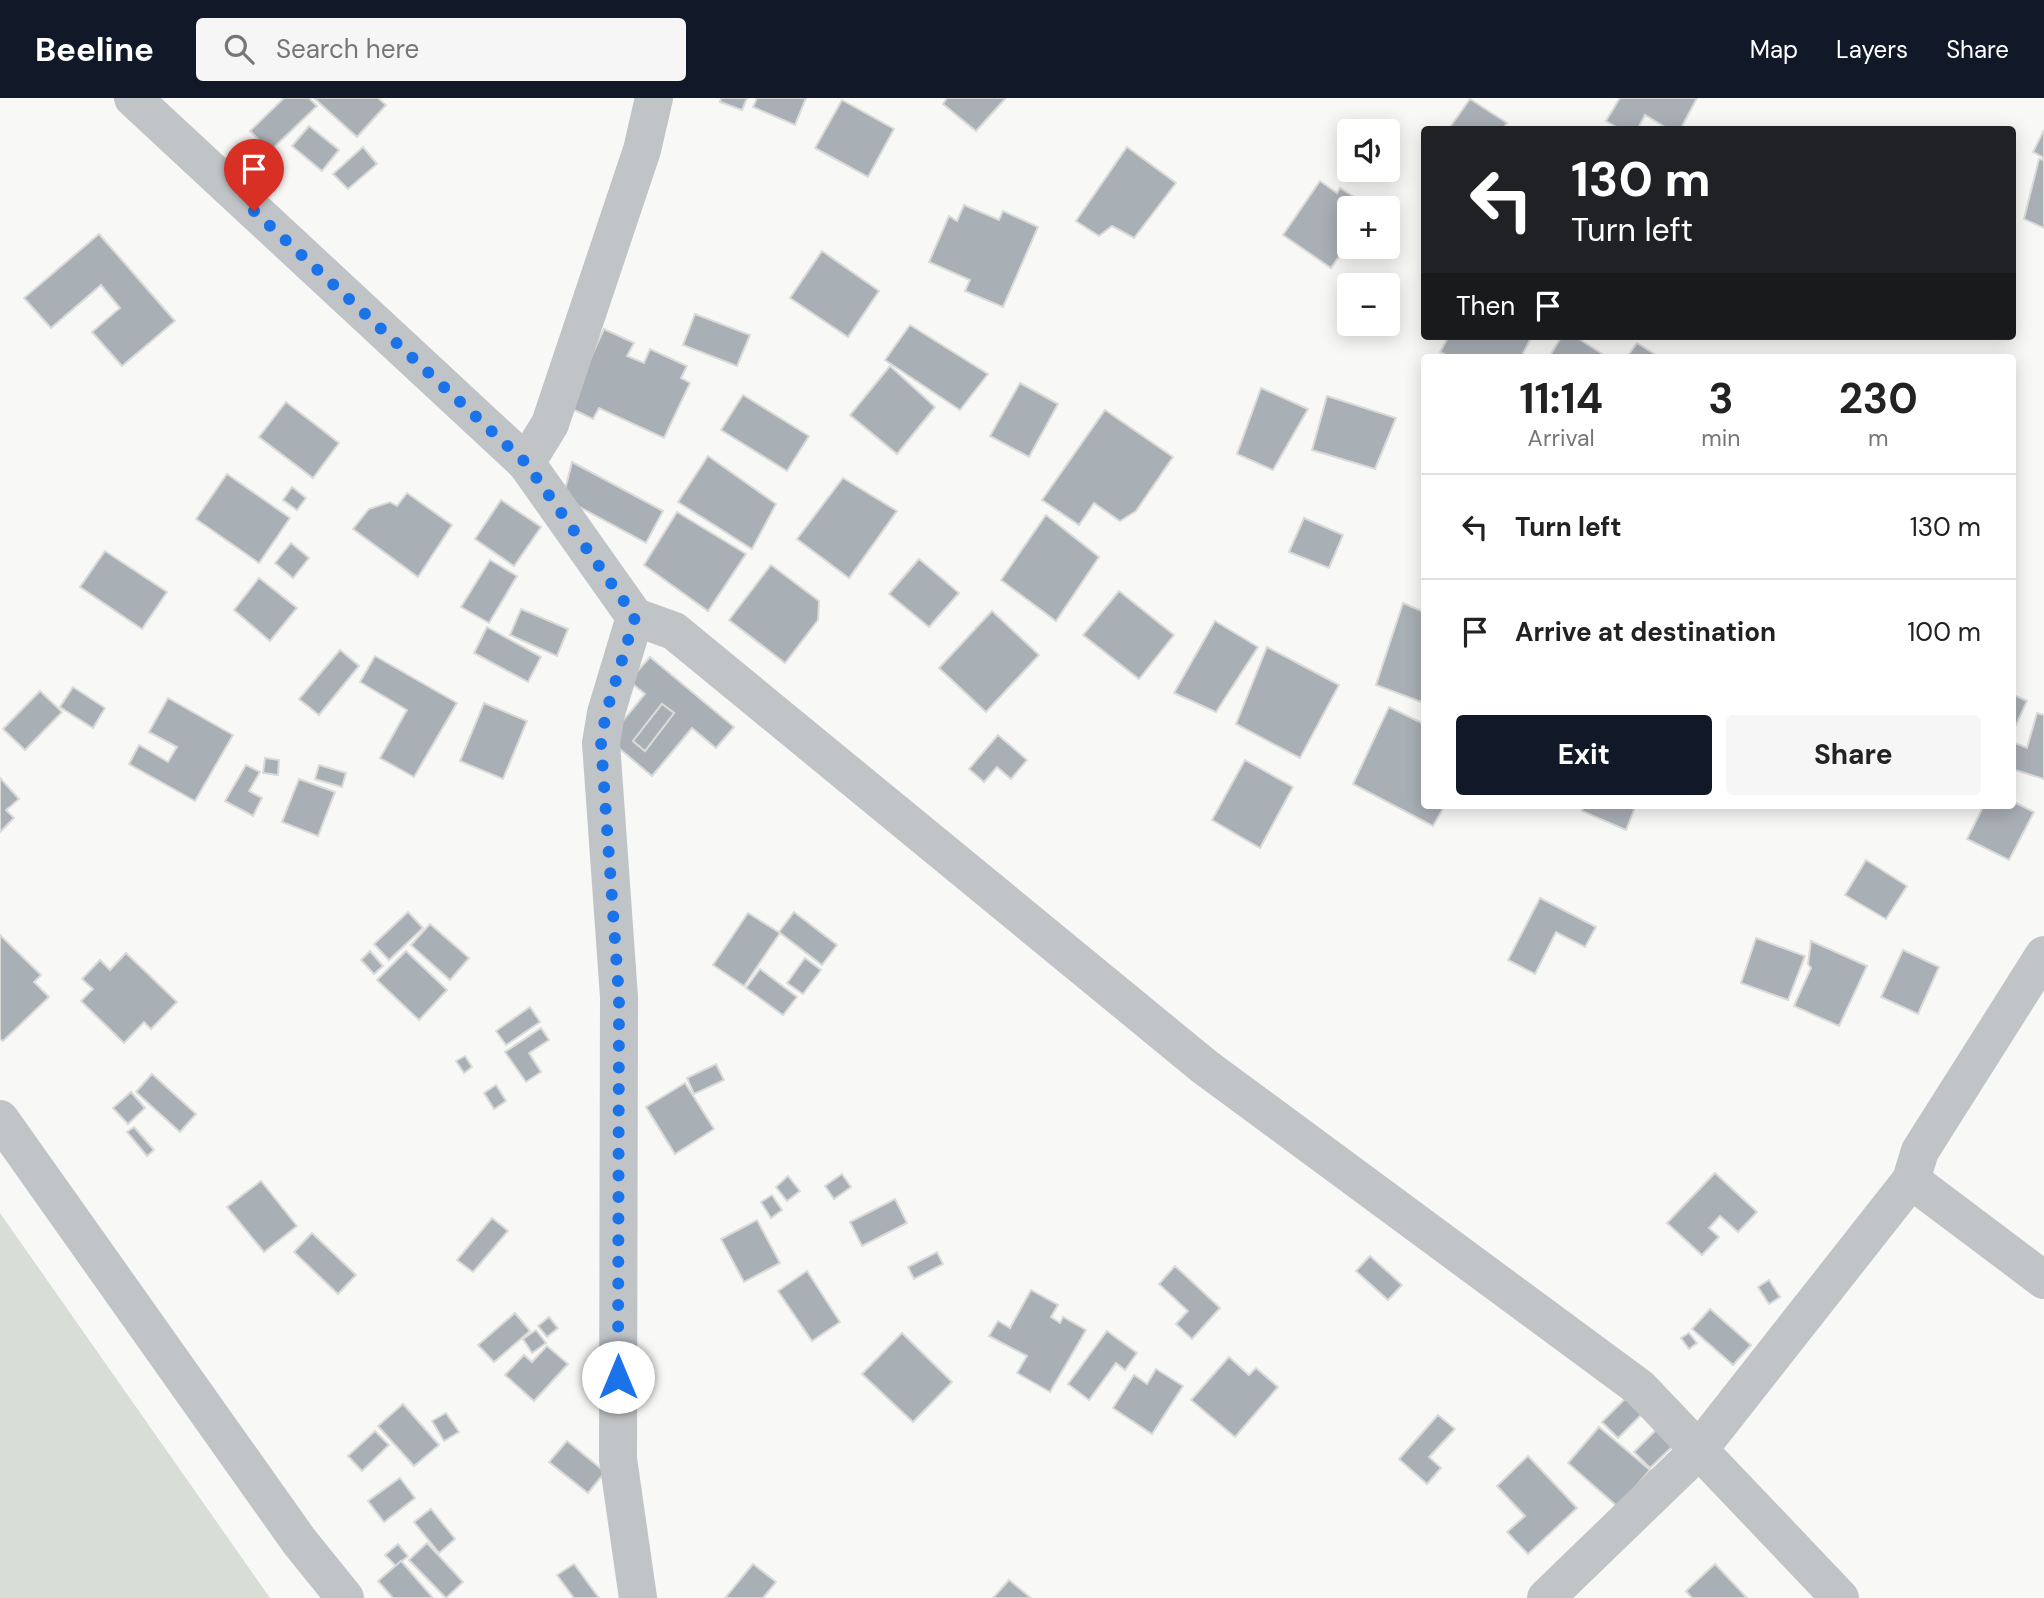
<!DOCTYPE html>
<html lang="en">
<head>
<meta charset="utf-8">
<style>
  :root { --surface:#fff; --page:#f6f6f6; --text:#222; --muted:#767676; --line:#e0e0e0; --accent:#111827 }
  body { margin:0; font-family:"DM Sans",sans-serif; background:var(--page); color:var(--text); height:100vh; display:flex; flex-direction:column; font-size:26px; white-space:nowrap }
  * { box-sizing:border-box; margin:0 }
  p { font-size:23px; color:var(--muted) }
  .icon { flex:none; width:38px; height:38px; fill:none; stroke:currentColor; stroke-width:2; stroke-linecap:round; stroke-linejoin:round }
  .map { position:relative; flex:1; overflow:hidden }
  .details { position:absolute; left:1421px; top:256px; width:595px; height:455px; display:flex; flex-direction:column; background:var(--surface); border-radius:7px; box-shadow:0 4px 18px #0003 }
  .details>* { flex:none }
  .top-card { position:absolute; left:1421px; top:28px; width:595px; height:214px; border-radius:7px; box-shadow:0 4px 18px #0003; background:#202124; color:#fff; overflow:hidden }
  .fabs { position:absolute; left:1337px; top:21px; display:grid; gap:14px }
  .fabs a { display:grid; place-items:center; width:63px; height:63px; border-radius:7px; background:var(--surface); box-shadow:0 4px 18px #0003; font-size:35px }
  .pin { position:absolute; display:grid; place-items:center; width:60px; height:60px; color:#fff; margin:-72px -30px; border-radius:50% 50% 50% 0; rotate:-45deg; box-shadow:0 0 7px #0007 }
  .pin .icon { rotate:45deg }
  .me { position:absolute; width:77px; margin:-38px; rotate:0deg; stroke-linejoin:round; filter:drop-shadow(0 0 5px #0008) }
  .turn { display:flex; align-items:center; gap:24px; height:147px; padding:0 35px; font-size:32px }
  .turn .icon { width:91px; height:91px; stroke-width:2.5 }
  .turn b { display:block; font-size:49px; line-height:60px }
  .then { display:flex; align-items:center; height:66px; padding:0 35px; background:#0003; gap:14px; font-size:26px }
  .eta { display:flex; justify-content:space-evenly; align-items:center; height:119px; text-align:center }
  .eta b { font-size:42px; font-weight:700; line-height:49px }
  .action { display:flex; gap:14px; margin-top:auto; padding:14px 35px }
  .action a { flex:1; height:80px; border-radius:7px; background:var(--accent); color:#fff; font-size:28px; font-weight:700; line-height:80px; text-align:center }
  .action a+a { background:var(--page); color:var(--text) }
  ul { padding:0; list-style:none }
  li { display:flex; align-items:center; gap:21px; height:105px; padding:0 35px; border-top:2px solid var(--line) }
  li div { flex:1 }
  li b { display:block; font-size:26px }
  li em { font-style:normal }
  header { display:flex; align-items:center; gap:42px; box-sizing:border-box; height:98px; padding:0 35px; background:var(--accent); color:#fff }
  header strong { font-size:33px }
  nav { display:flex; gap:38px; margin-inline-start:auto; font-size:24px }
  .search { width:490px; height:63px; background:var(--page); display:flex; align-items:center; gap:18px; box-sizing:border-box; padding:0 24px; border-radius:7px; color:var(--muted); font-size:26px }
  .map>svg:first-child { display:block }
  .green { fill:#d8ddd6 }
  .building { fill:#a8afb5; stroke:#dadad9; stroke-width:2; fill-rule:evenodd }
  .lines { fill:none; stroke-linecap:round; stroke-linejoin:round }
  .minor { stroke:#c0c4c7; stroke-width:38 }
  .route { stroke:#1a73e8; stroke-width:12; stroke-dasharray:0 21.6 }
</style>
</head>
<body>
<header>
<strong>Beeline</strong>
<div class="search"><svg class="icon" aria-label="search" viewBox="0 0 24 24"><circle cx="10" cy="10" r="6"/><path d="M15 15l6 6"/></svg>Search here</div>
<nav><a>Map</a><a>Layers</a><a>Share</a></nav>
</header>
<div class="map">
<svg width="2044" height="1500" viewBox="0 0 2044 1500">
  <rect width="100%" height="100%" fill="#f8f8f6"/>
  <polygon class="green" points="0,1115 270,1500 0,1500"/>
  <g class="building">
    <polygon points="284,0 309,0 317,8 270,53 250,33"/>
    <polygon points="314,0 378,0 386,7 357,39"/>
    <polygon points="721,0 747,0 742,12 720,4"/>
    <polygon points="757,0 806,0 795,27 753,9"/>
    <polygon points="947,0 1003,0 1005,1 976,33 943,6"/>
    <polygon points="1620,0 1697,0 1680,32 1670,32 1645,17 1637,32 1622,32 1606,23"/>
    <polygon points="1470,1 1507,25 1502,32 1448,32"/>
    <polygon points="842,2 894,31 868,79 815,50"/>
    <polygon points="309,28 339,52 322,73 292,48"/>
    <polygon points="2044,32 2044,60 2033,54"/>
    <polygon points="363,49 377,66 348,91 333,76"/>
    <polygon points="1127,49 1176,85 1134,140 1112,128 1099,138 1076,123"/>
    <polygon points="2039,61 2044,62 2044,130 2024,121"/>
    <polygon points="1320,83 1337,95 1340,90 1371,110 1349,110 1349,144 1331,170 1283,137"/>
    <polygon points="964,107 999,122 1003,113 1038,129 1003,209 965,193 970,182 929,164 949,118 957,123"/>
    <polygon points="99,136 175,223 122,268 92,234 120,210 101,187 51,230 24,200"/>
    <polygon points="822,153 879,193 848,239 790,200"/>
    <polygon points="695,216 750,237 737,268 683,247"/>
    <polygon points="910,227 988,276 960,312 885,262"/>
    <polygon points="604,231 634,245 627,258 644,265 650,251 687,268 681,280 690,285 664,340 599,310 593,321 568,309"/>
    <polygon points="1449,238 1522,238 1530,242 1521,259 1450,259 1440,254"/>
    <polygon points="1562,238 1574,238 1604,257 1549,259"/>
    <polygon points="1637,245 1659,259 1627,259"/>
    <polygon points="890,268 935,309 897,356 850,317"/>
    <polygon points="1020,285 1058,306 1029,359 990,338"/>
    <polygon points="1261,290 1308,311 1273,372 1237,356"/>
    <polygon points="743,297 809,338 787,373 721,332"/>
    <polygon points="1327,298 1396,320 1375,371 1312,352"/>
    <polygon points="286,304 339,345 313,380 259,339"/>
    <polygon points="1105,312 1173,359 1136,413 1120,423 1094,405 1079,427 1042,402"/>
    <polygon points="708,358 776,406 752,451 678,404"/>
    <polygon points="572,364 663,413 646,445 563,400"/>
    <polygon points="227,376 290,420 259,465 196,421"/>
    <polygon points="843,380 897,413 849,480 797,441"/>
    <polygon points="292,389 306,400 297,412 283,402"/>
    <polygon points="407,395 452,427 418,479 353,431 369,411 390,404 397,408"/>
    <polygon points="501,402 541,429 514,468 475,441"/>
    <polygon points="677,414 746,456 708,513 644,467"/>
    <polygon points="1046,417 1099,459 1056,523 1001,482"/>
    <polygon points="1304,420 1343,437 1329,470 1289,454"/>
    <polygon points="291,445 309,460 293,480 275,465"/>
    <polygon points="105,453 167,494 142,531 80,489"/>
    <polygon points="919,461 959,495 929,529 889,496"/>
    <polygon points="490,462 517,478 489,525 461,509"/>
    <polygon points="771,467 819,503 818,522 785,565 729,522"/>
    <polygon points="259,480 297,510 270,543 234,512"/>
    <polygon points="1119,493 1174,537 1139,581 1083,537"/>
    <polygon points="1403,505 1424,514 1424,605 1376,587"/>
    <polygon points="521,511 568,531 557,558 510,537"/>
    <polygon points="992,513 1039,557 986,614 939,570"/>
    <polygon points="1215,523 1258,549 1216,614 1174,595"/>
    <polygon points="487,529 541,559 528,584 474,555"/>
    <polygon points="1267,549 1339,587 1300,660 1236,626"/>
    <polygon points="340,552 359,568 319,617 299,601"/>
    <polygon points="375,558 457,605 414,679 380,660 407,612 360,584"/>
    <path d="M650 559 734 629 716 650 692 630 652 678 608 641 645 596 629 583ZM662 606 674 615 645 653 633 643Z"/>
    <polygon points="73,589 105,610 93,630 60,609"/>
    <polygon points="40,593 62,614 25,652 3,631"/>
    <polygon points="2012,596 2027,603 2016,627 2012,625"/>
    <polygon points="168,600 233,637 195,703 129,666 139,647 168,664 177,649 149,634"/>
    <polygon points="484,605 527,623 503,681 460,663"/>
    <polygon points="662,606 674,615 645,653 633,643"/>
    <polygon points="1389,609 1424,626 1424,707 1445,707 1433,728 1353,686"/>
    <polygon points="2037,615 2044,617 2044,681 2012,671 2015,645 2027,650"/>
    <polygon points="998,637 1027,662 1011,681 997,669 984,684 969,671"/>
    <polygon points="265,660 279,662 278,677 263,675"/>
    <polygon points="1245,662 1293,689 1260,750 1212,722"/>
    <polygon points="246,667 260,674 249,693 262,700 253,718 225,703"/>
    <polygon points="319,667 346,675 342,689 315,681"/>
    <polygon points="0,680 19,701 6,712 14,720 0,734"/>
    <polygon points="299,681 335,694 318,738 282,724"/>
    <polygon points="2012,703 2034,714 2009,762 1967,741 1984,707 2012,707"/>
    <polygon points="1584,707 1636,707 1626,732 1582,713"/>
    <polygon points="1866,762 1907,788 1886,821 1845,797"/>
    <polygon points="1540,800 1596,829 1585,849 1556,834 1535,876 1508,862"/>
    <polygon points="408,814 423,830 389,862 374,846"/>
    <polygon points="794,814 837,847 822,867 779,834"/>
    <polygon points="748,815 780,835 744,888 713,867"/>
    <polygon points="430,826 469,860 450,882 411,847"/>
    <polygon points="0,837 41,877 34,884 49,899 3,943 0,941"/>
    <polygon points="1756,840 1805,858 1788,902 1741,885"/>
    <polygon points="1811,843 1867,868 1839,928 1794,908 1811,870 1808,866"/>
    <polygon points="1903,852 1939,869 1918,916 1881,899"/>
    <polygon points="370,853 383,868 374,876 361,862"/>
    <polygon points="406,853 447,892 419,922 377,882"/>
    <polygon points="126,855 177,904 151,931 144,924 124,945 81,903 93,891 82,881 100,862 110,872"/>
    <polygon points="805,860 821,872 803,896 787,885"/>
    <polygon points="760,871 797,899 783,917 746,890"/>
    <polygon points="530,909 540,924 506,947 496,933"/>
    <polygon points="541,930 549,942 529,955 541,974 526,984 505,954"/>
    <polygon points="465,958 472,969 464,975 456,963"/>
    <polygon points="716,966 724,982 694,996 687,980"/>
    <polygon points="152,976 196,1016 180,1034 136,994"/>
    <polygon points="685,985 714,1031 675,1056 646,1009"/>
    <polygon points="496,987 506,1003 494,1011 484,995"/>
    <polygon points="131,994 145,1010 128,1026 113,1010"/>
    <polygon points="134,1029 154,1052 147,1058 127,1034"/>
    <polygon points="1715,1075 1757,1114 1738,1134 1720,1118 1709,1130 1719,1139 1702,1157 1667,1125"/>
    <polygon points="842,1076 851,1089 834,1101 825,1088"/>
    <polygon points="788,1078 800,1093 787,1103 776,1089"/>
    <polygon points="261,1083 297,1128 264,1154 227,1109"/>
    <polygon points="772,1097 782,1112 771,1120 761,1104"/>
    <polygon points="895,1101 907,1125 862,1148 850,1124"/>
    <polygon points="492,1120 508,1133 473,1174 457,1162"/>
    <polygon points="757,1122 780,1165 744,1184 721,1141"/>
    <polygon points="312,1135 356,1177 338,1196 294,1154"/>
    <polygon points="937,1154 943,1166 914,1181 908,1169"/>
    <polygon points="1370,1158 1402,1187 1388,1202 1356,1173"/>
    <polygon points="1175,1168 1220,1210 1192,1241 1176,1226 1188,1213 1159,1186"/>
    <polygon points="807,1173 840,1224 812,1243 778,1193"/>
    <polygon points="1769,1182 1780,1199 1769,1206 1758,1189"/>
    <polygon points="1031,1192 1058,1207 1051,1219 1060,1225 1063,1219 1086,1232 1050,1294 1017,1275 1027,1258 989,1238 998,1223 1010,1230"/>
    <polygon points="1710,1211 1751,1247 1733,1267 1692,1231"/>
    <polygon points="515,1215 530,1233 494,1264 478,1247"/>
    <polygon points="549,1219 558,1230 547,1239 538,1228"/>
    <polygon points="536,1232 546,1245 532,1255 523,1241"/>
    <polygon points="1107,1233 1137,1255 1125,1272 1116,1265 1089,1302 1068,1286"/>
    <polygon points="902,1235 952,1284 913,1324 862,1276"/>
    <polygon points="1689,1235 1697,1245 1689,1251 1681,1240"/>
    <polygon points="547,1248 568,1266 534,1303 505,1277 524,1257 532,1264"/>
    <polygon points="1229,1259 1249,1277 1256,1270 1278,1289 1235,1339 1191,1302"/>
    <polygon points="1156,1271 1183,1288 1152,1336 1113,1310 1134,1277 1147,1286"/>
    <polygon points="1634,1292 1650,1308 1618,1340 1602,1324"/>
    <polygon points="403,1306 439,1347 414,1368 378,1328"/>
    <polygon points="446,1315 459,1334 444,1343 432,1323"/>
    <polygon points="1438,1317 1455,1331 1429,1359 1441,1370 1427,1386 1399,1361"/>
    <polygon points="1664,1324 1680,1341 1650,1370 1634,1354"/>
    <polygon points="1599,1329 1650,1372 1618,1409 1568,1365"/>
    <polygon points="375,1333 389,1347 362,1373 348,1358"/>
    <polygon points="567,1343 605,1374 588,1395 549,1364"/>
    <polygon points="1528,1358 1577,1410 1528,1456 1507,1434 1525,1418 1497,1388"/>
    <polygon points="400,1380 415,1400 384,1424 368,1403"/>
    <polygon points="431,1411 455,1441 439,1455 414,1424"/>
    <polygon points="427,1445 463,1484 446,1500 409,1462"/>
    <polygon points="398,1446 408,1458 396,1468 385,1457"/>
    <polygon points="401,1463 433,1500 393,1500 378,1483"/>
    <polygon points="574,1466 599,1500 574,1500 557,1477"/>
    <polygon points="753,1466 776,1484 763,1500 725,1500"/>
    <polygon points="1715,1466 1747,1500 1692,1500 1686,1493"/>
    <polygon points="1009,1482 1031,1500 993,1500"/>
  </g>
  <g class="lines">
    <g class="minor">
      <polyline points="133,0 526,365 635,519 674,533 1205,969 1640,1290 1840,1500"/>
      <polyline points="526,365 550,326 642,52 654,0"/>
      <polyline points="635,519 606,615 601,645 619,899 618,1361 638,1500"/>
      <polyline points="0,1021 299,1443 345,1500"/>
      <polyline points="1911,1082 2044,1182"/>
      <polyline points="1546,1500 1697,1354 1911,1082 1920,1053 2044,857"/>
    </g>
  </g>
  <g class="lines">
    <polyline class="route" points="254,113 526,365 635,519 606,615 601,645 619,899 618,1279"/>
  </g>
</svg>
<div class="fabs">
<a><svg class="icon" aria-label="sound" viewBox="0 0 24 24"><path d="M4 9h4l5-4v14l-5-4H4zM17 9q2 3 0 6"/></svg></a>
<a>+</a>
<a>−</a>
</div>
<div class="pin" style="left:254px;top:113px;background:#d93025"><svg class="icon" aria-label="arrive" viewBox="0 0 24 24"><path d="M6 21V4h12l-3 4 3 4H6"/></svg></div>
<svg class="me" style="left:618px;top:1279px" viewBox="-20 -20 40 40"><circle r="19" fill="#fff"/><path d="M0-13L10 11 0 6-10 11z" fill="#1a73e8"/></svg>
<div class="top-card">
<div class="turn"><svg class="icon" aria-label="left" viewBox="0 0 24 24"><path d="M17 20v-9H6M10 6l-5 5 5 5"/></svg><div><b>130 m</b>Turn left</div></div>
<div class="then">Then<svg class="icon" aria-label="arrive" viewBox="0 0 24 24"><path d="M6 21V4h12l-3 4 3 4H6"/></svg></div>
</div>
<section class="details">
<div class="eta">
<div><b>11:14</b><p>Arrival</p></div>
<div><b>3</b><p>min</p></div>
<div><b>230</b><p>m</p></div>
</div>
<ul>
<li><svg class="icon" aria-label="left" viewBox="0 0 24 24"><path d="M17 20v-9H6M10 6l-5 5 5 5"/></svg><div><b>Turn left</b></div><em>130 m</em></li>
<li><svg class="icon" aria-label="arrive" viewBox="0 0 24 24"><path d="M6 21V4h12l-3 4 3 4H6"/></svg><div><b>Arrive at destination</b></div><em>100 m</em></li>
</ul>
<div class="action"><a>Exit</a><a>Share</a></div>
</section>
</div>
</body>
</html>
